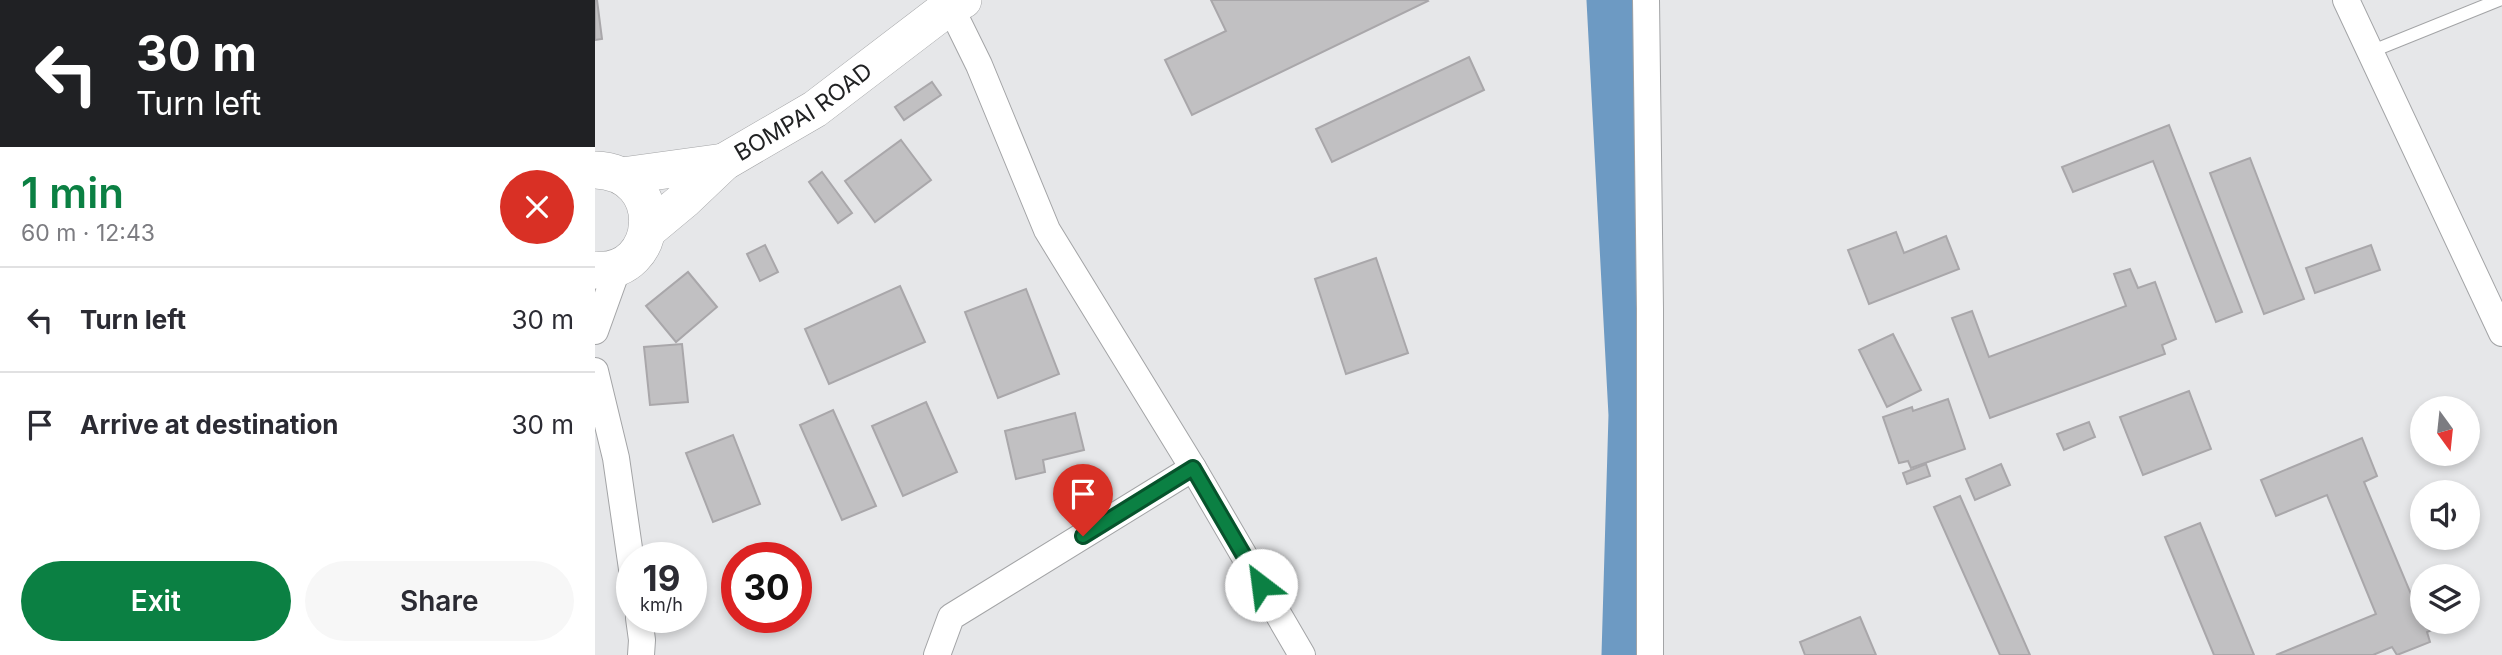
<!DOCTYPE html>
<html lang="en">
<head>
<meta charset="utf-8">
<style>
  :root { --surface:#fff; --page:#f7f7f7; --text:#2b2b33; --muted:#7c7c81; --line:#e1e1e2; --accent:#0b8043 }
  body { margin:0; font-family:Inter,sans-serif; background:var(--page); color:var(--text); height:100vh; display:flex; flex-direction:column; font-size:26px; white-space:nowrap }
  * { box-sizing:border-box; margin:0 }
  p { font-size:23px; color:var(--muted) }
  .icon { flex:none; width:38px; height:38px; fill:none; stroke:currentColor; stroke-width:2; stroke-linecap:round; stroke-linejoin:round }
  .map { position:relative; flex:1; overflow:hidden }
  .drawer { display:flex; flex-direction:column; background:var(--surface); width:595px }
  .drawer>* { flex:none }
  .hud { background:#202124; color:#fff; overflow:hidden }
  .needle { width:46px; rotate:165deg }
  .controls { position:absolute; left:1815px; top:396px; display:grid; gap:14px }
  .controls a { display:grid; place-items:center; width:70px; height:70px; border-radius:50%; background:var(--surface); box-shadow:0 4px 10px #0003; font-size:35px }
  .speed { position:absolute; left:21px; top:542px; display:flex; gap:14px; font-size:35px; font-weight:700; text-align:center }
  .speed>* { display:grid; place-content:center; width:91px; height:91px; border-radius:50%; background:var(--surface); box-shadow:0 4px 10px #0003; line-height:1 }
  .speed small { font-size:18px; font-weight:400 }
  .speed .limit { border:10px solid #d22; background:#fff; color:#111 }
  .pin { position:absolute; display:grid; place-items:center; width:60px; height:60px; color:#fff; margin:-72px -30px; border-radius:50% 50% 50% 0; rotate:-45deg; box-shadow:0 0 7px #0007 }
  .pin .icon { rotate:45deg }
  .me { position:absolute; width:77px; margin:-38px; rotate:330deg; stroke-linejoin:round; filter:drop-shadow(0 0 5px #0008) }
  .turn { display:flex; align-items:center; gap:24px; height:147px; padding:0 21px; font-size:32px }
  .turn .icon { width:91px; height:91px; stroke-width:2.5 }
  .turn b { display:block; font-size:49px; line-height:60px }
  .round { display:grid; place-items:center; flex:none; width:74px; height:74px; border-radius:37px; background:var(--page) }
  .head { display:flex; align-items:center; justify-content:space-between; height:119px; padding:0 21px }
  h1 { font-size:42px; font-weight:600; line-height:52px; color:var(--accent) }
  .primary-button { display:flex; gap:14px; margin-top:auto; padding:14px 21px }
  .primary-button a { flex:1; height:80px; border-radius:42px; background:var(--accent); color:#fff; font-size:28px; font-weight:600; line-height:80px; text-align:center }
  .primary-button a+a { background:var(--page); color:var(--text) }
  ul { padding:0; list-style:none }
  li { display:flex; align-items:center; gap:21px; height:105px; padding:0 21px; border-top:2px solid var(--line) }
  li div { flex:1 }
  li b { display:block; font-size:26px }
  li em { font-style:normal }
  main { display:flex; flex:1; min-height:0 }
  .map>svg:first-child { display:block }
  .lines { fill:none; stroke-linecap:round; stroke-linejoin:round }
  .river { stroke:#6d9ac3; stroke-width:49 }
  .building { fill:#c1c0c2; stroke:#a9a7aa; stroke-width:2 }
  .lane-casing { stroke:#a3a4a6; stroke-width:14 }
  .street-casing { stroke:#a3a4a6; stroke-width:28 }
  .secondary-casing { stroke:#a3a4a6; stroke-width:38 }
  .lane { stroke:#fff; stroke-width:12 }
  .street { stroke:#fff; stroke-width:26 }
  .secondary { stroke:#fff; stroke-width:37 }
  .route-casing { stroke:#07532c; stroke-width:18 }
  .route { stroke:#0b8043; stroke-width:12 }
  .labels { text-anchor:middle; stroke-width:6; stroke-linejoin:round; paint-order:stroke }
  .street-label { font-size:23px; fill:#212223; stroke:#f3f4f7 }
</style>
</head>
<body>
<main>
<section class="drawer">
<div class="hud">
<div class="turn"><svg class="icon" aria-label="left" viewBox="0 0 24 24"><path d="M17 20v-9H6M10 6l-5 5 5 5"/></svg><div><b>30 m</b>Turn left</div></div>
</div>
<div class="head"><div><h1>1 min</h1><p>60 m · 12:43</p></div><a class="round" style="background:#d93025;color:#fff"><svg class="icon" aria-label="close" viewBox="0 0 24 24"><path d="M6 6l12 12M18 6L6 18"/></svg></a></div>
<ul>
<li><svg class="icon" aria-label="left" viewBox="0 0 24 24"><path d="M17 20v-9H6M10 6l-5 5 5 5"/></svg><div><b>Turn left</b></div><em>30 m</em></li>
<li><svg class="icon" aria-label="arrive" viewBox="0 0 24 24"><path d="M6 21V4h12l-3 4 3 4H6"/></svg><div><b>Arrive at destination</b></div><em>30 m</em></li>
</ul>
<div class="primary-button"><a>Exit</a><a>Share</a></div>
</section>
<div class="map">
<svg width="1907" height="655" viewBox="0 0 1907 655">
  <rect width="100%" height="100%" fill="#e6e7e9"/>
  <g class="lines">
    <polyline class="river" points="1016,0 1038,415 1031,655"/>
  </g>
  <g class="building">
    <polygon points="0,0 2,0 7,39 0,40"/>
    <polygon points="616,0 832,0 833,1 597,115 570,60 631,31"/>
    <polygon points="874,57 889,90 737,162 721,129"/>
    <polygon points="337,82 346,95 309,120 300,107"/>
    <polygon points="1574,125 1647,312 1621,322 1558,161 1478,192 1467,167"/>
    <polygon points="306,140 336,180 280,222 250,181"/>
    <polygon points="1655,158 1709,299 1669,314 1615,173"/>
    <polygon points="227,172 257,213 243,223 214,182"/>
    <polygon points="1301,232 1309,253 1351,236 1364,269 1274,304 1253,250"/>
    <polygon points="170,245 183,272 165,281 152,254"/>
    <polygon points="1776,245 1785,270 1720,293 1711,268"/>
    <polygon points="781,258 813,353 751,374 720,279"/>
    <polygon points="1535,269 1543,288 1560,282 1581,339 1567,345 1570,354 1395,418 1357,318 1377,311 1394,357 1531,306 1519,274"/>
    <polygon points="93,272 122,307 81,342 51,306"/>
    <polygon points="305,286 330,342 234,384 210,329"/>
    <polygon points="431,289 464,374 403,398 370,312"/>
    <polygon points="1298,334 1326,390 1292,407 1264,350"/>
    <polygon points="87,344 93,402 55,405 49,347"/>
    <polygon points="1594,391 1616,449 1548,475 1525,417"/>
    <polygon points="1353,399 1370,449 1316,468 1313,461 1304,463 1288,417 1317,407 1318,411"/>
    <polygon points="331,402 362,472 308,496 277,426"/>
    <polygon points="238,410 281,506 247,520 205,425"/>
    <polygon points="480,413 489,450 448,460 450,472 421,479 410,431"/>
    <polygon points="1494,422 1500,437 1469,450 1462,434"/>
    <polygon points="138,435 165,504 118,522 91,453"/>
    <polygon points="1767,438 1782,476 1769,482 1823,611 1827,609 1827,621 1858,621 1832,632 1835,642 1802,655 1797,647 1778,655 1681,655 1781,614 1732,495 1681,516 1666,480"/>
    <polygon points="1331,464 1335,476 1312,484 1308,473"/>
    <polygon points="1406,464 1415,485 1380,500 1371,479"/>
    <polygon points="1365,496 1435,655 1405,655 1339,507"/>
    <polygon points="1605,523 1659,655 1619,655 1570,537"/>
    <polygon points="1265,617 1281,655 1210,655 1205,642"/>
  </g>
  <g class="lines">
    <defs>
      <polyline id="lane" points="1775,52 1904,0"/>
      <g id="street">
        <polyline points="1051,0 1055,309 1055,655"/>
        <polyline points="1751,0 1907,333"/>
        <polyline points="355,6 384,65 452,230 598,468 707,655"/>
        <polyline points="0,331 23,267"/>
        <polyline points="0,371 21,458 37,569"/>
        <polyline points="44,618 47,640 46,655"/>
        <polyline points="342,655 356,617 598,468"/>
      </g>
      <g id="secondary">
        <path d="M0 170C74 172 66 276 0 270"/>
        <polyline points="27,176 129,162"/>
        <path id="s1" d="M53 230 89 200 129 162 220 109 355 6 368 0"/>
      </g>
    </defs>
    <use href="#lane" class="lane-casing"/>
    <use href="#street" class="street-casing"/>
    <use href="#secondary" class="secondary-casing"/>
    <use href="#lane" class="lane"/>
    <use href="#street" class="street"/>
    <use href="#secondary" class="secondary"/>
  </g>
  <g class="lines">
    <defs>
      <polyline id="route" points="488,536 598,468 666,585"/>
    </defs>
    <use href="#route" class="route-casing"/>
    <use href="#route" class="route"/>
  </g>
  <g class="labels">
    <g class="street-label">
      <text dy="8" stroke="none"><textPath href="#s1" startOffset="196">BOMPAI ROAD</textPath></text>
    </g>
  </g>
</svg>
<div class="controls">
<a><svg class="needle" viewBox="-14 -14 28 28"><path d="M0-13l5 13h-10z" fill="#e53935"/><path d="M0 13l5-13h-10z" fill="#7c7c81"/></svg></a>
<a><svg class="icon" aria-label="sound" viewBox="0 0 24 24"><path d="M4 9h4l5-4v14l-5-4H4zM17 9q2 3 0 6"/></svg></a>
<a><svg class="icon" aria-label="layers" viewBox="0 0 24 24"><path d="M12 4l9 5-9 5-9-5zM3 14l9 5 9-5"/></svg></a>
</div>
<div class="speed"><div>19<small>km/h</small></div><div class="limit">30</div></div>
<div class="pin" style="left:488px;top:536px;background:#d93025"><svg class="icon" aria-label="arrive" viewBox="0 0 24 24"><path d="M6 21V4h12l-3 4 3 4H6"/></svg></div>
<svg class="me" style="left:666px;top:585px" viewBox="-20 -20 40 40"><circle r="19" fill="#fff"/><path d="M0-13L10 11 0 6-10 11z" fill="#0b8043"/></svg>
</div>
</main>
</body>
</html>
